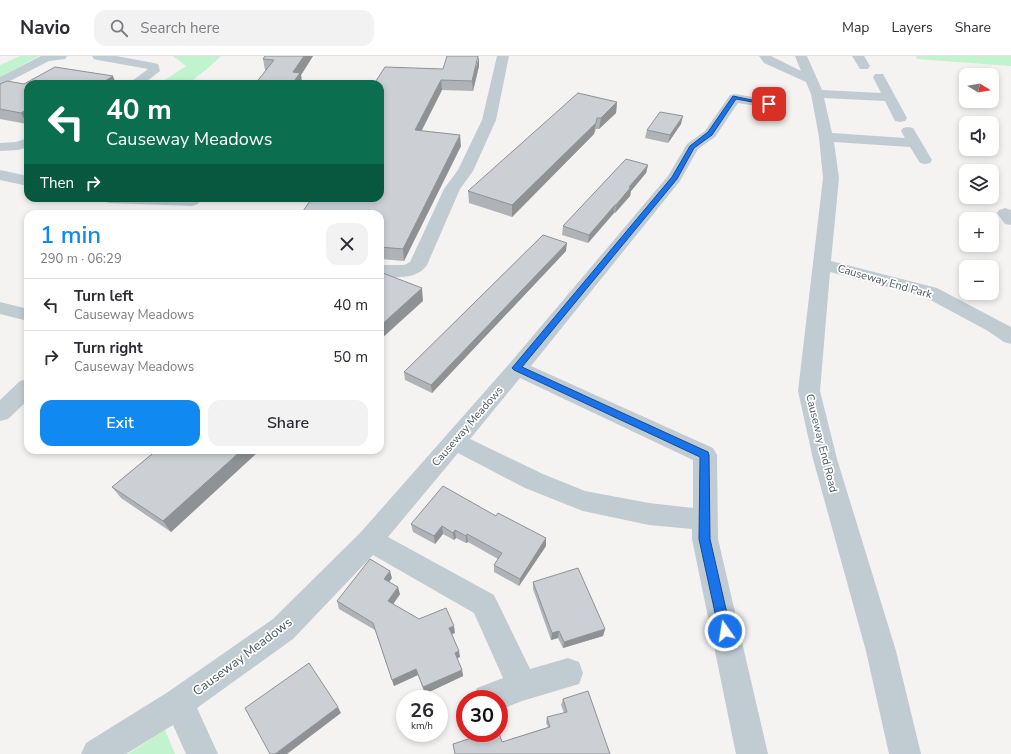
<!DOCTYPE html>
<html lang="en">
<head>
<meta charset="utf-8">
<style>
  :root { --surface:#fff; --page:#f2f2f3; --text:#2b2b33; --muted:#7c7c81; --line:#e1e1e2; --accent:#108af1 }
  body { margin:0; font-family:"Nunito Sans",sans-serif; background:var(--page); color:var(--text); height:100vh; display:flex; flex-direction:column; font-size:15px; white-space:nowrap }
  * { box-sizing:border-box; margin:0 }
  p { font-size:13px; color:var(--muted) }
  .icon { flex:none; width:22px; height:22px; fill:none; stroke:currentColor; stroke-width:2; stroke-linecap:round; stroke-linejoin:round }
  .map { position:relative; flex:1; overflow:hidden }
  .details { position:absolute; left:24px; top:154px; width:360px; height:244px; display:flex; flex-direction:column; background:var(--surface); border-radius:12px; box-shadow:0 2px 6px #0003 }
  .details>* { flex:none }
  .banner { position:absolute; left:24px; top:24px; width:360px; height:122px; border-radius:12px; box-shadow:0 2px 6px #0003; background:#0b6e4f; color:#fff; overflow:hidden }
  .needle { width:26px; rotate:101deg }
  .buttons { position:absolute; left:959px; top:12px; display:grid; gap:8px }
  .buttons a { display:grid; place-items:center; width:40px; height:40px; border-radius:8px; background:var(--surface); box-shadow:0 2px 6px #0003; font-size:20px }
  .speed { position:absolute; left:396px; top:634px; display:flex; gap:8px; font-size:20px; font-weight:700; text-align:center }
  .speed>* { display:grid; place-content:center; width:52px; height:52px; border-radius:50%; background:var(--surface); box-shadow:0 2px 6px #0003; line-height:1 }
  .speed small { font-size:10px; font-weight:400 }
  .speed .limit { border:6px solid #d22; background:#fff; color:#111 }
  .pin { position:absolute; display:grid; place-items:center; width:34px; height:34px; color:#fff; margin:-17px; border-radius:8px; box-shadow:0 2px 6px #0006 }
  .me { position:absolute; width:44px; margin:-22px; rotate:347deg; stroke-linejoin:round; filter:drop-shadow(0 0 3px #0008) }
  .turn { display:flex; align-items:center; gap:14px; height:84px; padding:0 16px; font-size:18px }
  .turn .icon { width:52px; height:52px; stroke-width:2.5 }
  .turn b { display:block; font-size:28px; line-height:34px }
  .then { display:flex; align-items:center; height:38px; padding:0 16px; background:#0003; gap:8px; font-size:15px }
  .round { display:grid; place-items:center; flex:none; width:42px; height:42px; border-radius:12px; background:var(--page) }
  .overview { display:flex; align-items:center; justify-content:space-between; height:68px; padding:0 16px }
  h1 { font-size:24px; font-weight:600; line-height:30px; color:var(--accent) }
  .action { display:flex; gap:8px; margin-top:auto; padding:8px 16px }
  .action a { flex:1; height:46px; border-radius:12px; background:var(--accent); color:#fff; font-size:16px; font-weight:600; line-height:46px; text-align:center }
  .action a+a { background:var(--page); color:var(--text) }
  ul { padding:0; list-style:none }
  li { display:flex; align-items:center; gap:12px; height:52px; padding:0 16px; border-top:1px solid var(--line) }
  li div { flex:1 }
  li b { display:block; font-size:15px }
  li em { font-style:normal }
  header { display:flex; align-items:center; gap:24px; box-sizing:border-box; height:56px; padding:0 20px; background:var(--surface); border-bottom:1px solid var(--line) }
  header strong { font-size:19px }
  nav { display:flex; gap:22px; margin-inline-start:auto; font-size:14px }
  .search { width:280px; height:36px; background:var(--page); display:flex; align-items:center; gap:10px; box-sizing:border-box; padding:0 14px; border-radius:12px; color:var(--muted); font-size:15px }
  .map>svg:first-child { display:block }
  .green { fill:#c0f3ce }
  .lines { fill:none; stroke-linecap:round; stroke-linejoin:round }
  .minor { fill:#c0cbd2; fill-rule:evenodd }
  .wall { fill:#afb3b7 }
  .shaded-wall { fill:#8f9295 }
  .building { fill:#ccd0d5; stroke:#8f9295 }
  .route { fill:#1a73e8; stroke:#114b97 }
  .labels { text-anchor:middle; stroke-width:3.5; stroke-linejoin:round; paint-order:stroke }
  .street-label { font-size:11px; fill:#485861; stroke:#fff }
  .near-street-label { font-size:13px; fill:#485861; stroke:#fff }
</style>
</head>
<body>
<header>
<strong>Navio</strong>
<div class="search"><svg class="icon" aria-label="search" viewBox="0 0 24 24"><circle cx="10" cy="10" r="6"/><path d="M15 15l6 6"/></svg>Search here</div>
<nav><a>Map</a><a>Layers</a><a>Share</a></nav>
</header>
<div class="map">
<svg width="1011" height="698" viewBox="0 0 1011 698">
  <rect width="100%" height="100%" fill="#f5f2f2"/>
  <g class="green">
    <polygon points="20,0 39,0 0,21 0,9"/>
    <polygon points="173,0 221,0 208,12 188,28 159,28 186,10"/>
    <polygon points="916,0 1011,0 1011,10 917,3"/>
    <polygon points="165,674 175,698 128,698"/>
  </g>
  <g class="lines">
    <g class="minor">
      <polygon points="41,0 67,0 65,3 49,5 0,30 0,21"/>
      <polygon points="92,0 116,0 154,7 158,8 160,15 143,28 128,28 148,13 98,4 94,3"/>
      <path d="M497 0H509L496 64 473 115 460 133 427 209C417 224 396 221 380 221V209H404L410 206 444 133 458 114 482 64Z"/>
      <polygon points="759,0 771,0 801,15 795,0 807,0 822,34 881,37 873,21 875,18 883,18 907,62 905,65 900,66 895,65 885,45 824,42 832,77 905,82 901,75 903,72 908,71 913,72 932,104 930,107 925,108 920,107 910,91 834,86 839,122 831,205 937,232 1011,271 1011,288 1004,286 988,275 923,240 830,216 820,335 837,403 896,595 921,698 889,698 866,595 813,403 798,335 823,122 819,81 811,38 806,26 764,7"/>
      <polygon points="852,0 864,0 870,10 868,13 860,13"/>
      <path d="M735 38 769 44 774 45 776 48 774 51 769 52 738 47 715 81 698 93 680 125 531 310 713 392 717 399 718 483 768 698H736L692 483V473L649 469 583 455 525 432 458 397 388 481 494 539 530 613 568 602 579 606 583 617 579 628 522 645 499 654V643H473L477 632 503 622 474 557 373 499 293 583 197 652 218 698H186L173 669 126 698H81L86 687 168 636 273 563 361 476 510 307 668 120 687 88 705 75 730 39ZM520 322 693 404V452L649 447 585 435 543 418 470 383Z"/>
      <polygon points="28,82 28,91 18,94 0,95 0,87 16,86"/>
      <polygon points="0,114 28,120 28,130 0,124"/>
      <polygon points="101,142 198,142 200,145 198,148 192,150 109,147 103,145"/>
      <polygon points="1005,152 1011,154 1011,169 1005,168 997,157 999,154"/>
      <polygon points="0,246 28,253 28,265 0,258"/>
      <polygon points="28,323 28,344 8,363 0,365 0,344 20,325"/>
    </g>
  </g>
  <g class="wall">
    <polygon points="313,0 301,19 302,27 302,28 255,28 266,14 265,14 263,3"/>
    <polygon points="479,10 473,35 442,34 421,75 461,90 404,205 380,203 380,158 443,13"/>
    <polygon points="0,28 28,28 27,68 0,63"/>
    <polygon points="617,46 616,57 599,73 596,73 594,78 512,161 469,147 468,135"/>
    <polygon points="681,68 668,87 645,82 647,74"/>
    <polygon points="648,109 646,117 631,135 630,140 615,157 614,157 588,187 562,179 563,170"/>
    <polygon points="566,195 432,337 405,324 404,316"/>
    <polygon points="157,394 260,394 171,476 121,442 112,431"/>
    <polygon points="496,460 546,482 546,490 519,530 494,516 494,509 498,503 468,486 466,487 456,482 454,484 443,478 435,488 413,476 411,468"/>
    <polygon points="392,522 389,526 400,538 393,548 419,563 455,577 452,578 460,601 457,602 462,614 463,620 425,638 418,619 394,630 375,574 339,553 337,545"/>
    <polygon points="533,526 605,573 603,580 563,592 558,582 551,584 533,533"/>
    <polygon points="563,643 610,698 455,698 453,688 502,686 548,671 546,667 547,661 564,657 561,649"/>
  </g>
  <g class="shaded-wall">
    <polygon points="304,0 313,0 301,19 302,27 302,28 292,28 293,16"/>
    <polygon points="479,0 479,10 473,35 472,25"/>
    <polygon points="113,20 116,28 100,28"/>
    <polygon points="441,24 442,34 416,86 415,74"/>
    <polygon points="617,46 616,57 599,73 601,62"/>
    <polygon points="28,53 28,68 27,68 21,57"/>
    <polygon points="683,60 681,68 668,87 670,79"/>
    <polygon points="597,62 594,78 512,161 512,149"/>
    <polygon points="460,79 461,90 404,205 403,193"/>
    <polygon points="648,109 646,117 631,135 630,140 615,157 616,149 629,131"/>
    <polygon points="615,149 614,157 588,187 589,179"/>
    <polygon points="567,187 566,195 432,337 431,329"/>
    <polygon points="422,232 423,245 380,284 380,270"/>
    <polygon points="242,394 260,394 171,476 163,465"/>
    <polygon points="442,470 443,478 435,488 434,480"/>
    <polygon points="455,474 456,482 454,484 453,477"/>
    <polygon points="467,478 468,486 466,487 466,480"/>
    <polygon points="546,482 546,490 519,530 520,523"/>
    <polygon points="390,515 392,522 386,530 384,523"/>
    <polygon points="398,531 400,538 390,553 388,545"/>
    <polygon points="454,570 455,577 450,579 449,572"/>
    <polygon points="605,573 603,580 563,592 564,586"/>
    <polygon points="559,575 558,582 551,584 552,577"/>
    <polygon points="459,595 460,601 456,603 455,597"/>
    <polygon points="416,613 418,619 394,630 392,624"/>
    <polygon points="462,614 463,620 425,638 423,631"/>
    <polygon points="338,651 341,657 287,698 275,698"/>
  </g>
  <g class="building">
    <polygon points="265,0 304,0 293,16 300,17 292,28 255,28 274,4 263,3"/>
    <polygon points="447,0 478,0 472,25 441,24 415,74 460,79 403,193 380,191 380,158 301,158 312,142 380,142 380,28 374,28 385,11 443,13"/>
    <polygon points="55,11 113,20 100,28 28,28 28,53 21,57 0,53 0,28 7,25 24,28"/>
    <polygon points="578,37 617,46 601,62 597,62 596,67 512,149 468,135"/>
    <polygon points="660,56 683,60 670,79 647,74"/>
    <polygon points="626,103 648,109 629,131 631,131 616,149 615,149 589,179 563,170"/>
    <polygon points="543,179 567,187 431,329 404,316"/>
    <polygon points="380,216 422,232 380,270"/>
    <polygon points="157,394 242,394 163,465 112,431"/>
    <polygon points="443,430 496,460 498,457 546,482 520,523 494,509 502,497 467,478 466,480 455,474 453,477 442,470 434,480 411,468"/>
    <polygon points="370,503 390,515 384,523 398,531 388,545 419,563 446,552 454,570 449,572 459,595 455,597 462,614 423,631 416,613 392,624 373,567 337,545"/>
    <polygon points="578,512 605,573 564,586 559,575 552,577 533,526"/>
    <polygon points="309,607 338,651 275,698 270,698 245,652"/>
    <polygon points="588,635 610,698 455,698 453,688 487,677 499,677 502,686 550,671 547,661 567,656 563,643"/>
  </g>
  <polygon class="route" points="733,40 771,48 769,49 736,43 712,79 694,92 677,123 522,311 708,396 709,399 710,483 731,575 729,579 725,581 721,579 719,575 699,483 700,401 514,314 512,312 672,121 690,90 708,76"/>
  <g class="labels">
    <g class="street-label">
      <text transform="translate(885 225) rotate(16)" y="4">Causeway End Park</text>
      <text transform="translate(467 370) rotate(-49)" y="4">Causeway Meadows</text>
      <text transform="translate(822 387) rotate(76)" y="4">Causeway End Road</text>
    </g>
    <g class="near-street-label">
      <text transform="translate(242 600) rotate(-37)" y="5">Causeway Meadows</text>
    </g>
  </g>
</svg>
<div class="buttons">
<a><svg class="needle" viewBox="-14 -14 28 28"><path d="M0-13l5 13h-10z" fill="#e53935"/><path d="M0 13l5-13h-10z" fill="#7c7c81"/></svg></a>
<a><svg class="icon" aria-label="sound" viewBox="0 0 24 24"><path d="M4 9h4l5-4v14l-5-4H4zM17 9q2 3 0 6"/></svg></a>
<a><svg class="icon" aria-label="layers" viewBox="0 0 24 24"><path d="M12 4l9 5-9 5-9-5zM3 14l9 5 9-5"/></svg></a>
<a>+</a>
<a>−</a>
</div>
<div class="speed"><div>26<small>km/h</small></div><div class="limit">30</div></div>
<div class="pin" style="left:769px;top:48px;background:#d93025"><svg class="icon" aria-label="arrive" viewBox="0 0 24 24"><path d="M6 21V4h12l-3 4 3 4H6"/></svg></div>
<svg class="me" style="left:725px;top:575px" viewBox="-20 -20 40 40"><circle r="17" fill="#1a73e8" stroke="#fff" stroke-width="3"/><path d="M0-11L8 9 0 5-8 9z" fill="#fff"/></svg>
<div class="banner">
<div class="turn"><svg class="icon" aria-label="left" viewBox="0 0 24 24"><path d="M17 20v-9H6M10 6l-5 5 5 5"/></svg><div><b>40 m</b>Causeway Meadows</div></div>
<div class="then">Then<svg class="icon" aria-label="right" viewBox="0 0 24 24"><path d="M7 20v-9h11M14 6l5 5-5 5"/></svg></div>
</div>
<section class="details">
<div class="overview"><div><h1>1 min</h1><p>290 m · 06:29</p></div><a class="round"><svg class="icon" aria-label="close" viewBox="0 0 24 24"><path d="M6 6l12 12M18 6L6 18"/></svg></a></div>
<ul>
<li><svg class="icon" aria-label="left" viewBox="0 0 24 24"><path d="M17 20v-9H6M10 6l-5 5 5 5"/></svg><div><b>Turn left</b><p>Causeway Meadows</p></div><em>40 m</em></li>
<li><svg class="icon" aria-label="right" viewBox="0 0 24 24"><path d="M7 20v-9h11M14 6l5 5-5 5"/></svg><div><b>Turn right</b><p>Causeway Meadows</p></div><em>50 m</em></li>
</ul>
<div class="action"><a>Exit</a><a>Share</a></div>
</section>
</div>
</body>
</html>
